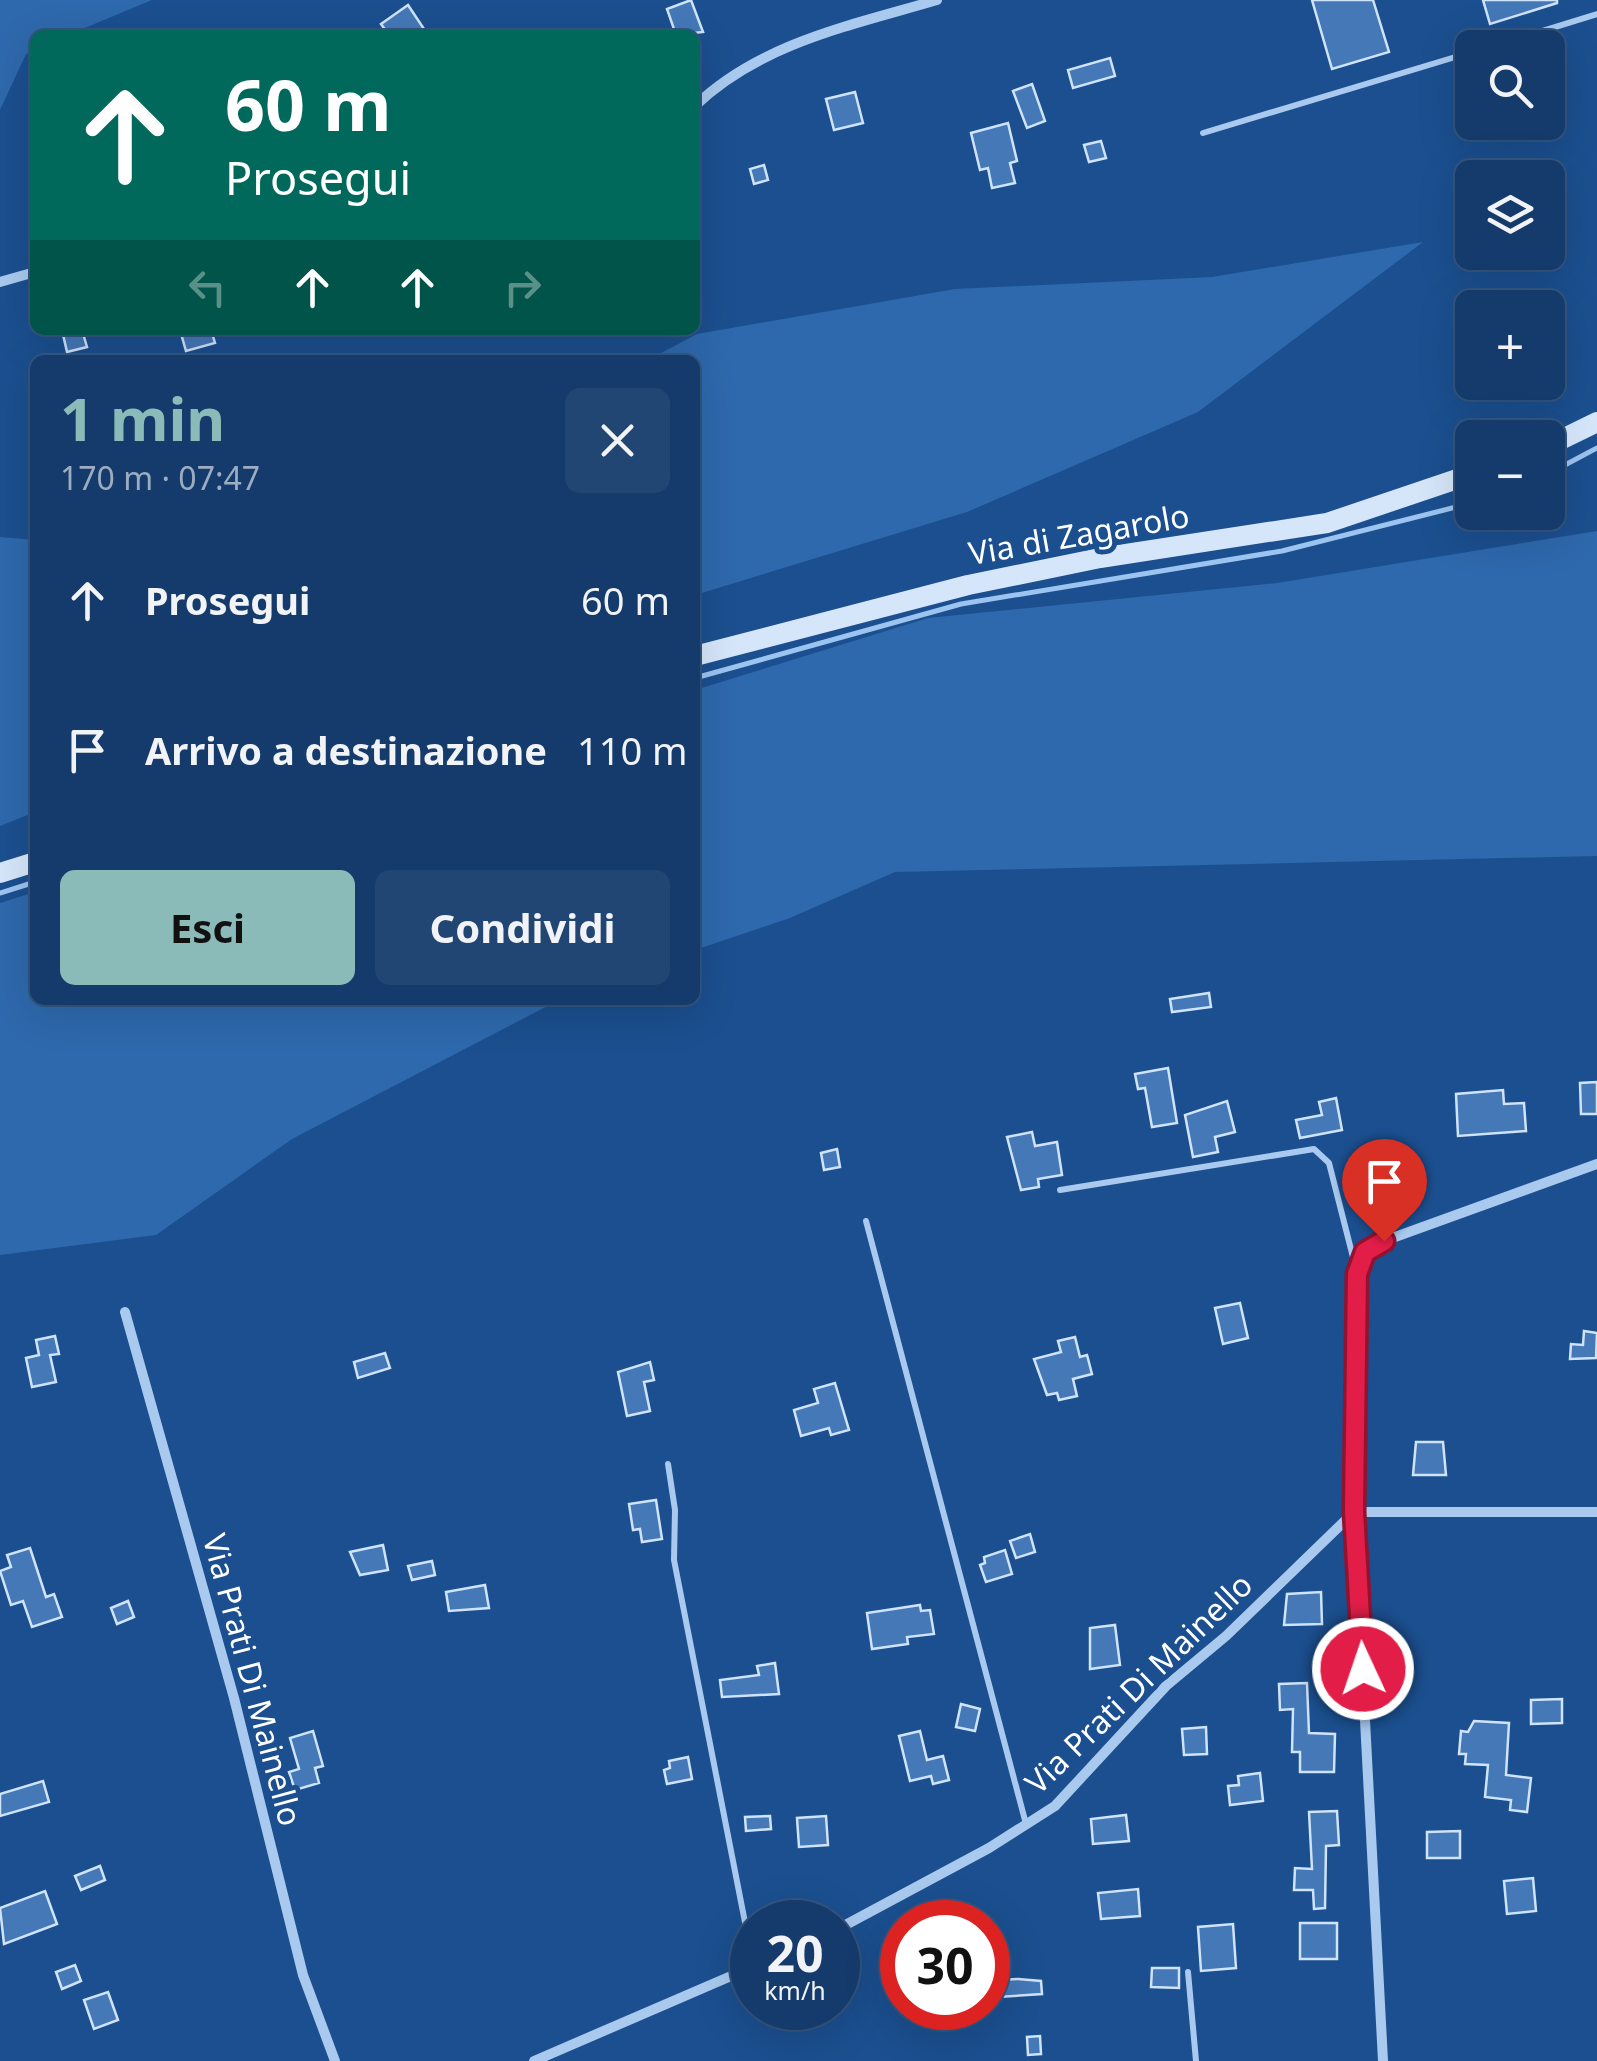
<!DOCTYPE html>
<html lang="it">
<head>
<meta charset="utf-8">
<style>
  :root { --surface:#143b6b; --page:#214673; --text:#f1f3f6; --muted:#9dadc1; --line:#33557e; --accent:#8bbbb9 }
  body { margin:0; font-family:"Noto Sans",sans-serif; background:var(--page); color:var(--text); height:100vh; display:flex; flex-direction:column; font-size:38px; white-space:nowrap }
  * { box-sizing:border-box; margin:0 }
  p { font-size:32px; color:var(--muted) }
  .icon { flex:none; width:55px; height:55px; fill:none; stroke:currentColor; stroke-width:2; stroke-linecap:round; stroke-linejoin:round }
  .map { position:relative; flex:1; overflow:hidden }
  .side { position:absolute; left:30px; top:355px; width:670px; height:650px; display:flex; flex-direction:column; background:var(--surface); border-radius:15px; box-shadow:0 10px 40px #0002,0 0 0 2px var(--line) }
  .side>* { flex:none }
  .banner { position:absolute; left:30px; top:30px; width:670px; height:305px; border-radius:15px; box-shadow:0 10px 40px #0002,0 0 0 2px var(--line); background:#00695c; color:#fff; overflow:hidden }
  .buttons { position:absolute; left:1455px; top:30px; display:grid; gap:20px }
  .buttons a { display:grid; place-items:center; width:110px; height:110px; border-radius:15px; background:var(--surface); box-shadow:0 10px 40px #0002,0 0 0 2px var(--line); font-size:50px }
  .speed { position:absolute; left:730px; top:1900px; display:flex; gap:20px; font-size:50px; font-weight:700; text-align:center }
  .speed>* { display:grid; place-content:center; width:130px; height:130px; border-radius:50%; background:var(--surface); box-shadow:0 10px 40px #0002,0 0 0 2px var(--line); line-height:1 }
  .speed small { font-size:25px; font-weight:400 }
  .speed .limit { border:15px solid #d22; background:#fff; color:#111 }
  .pin { position:absolute; display:grid; place-items:center; width:85px; height:85px; color:#fff; margin:-102px -42px; border-radius:50% 50% 50% 0; rotate:-45deg; box-shadow:0 0 10px #0007 }
  .pin .icon { rotate:45deg }
  .me { position:absolute; width:110px; margin:-55px; rotate:357deg; stroke-linejoin:round; filter:drop-shadow(0 0 8px #0008) }
  .turn { display:flex; align-items:center; gap:35px; height:210px; padding:0 30px; font-size:45px }
  .turn .icon { width:130px; height:130px; stroke-width:2.5 }
  .turn b { display:block; font-size:70px; line-height:85px }
  .lanes { display:flex; align-items:center; height:95px; padding:0 30px; background:#0003; justify-content:center; gap:50px; direction:ltr }
  .lanes .off { opacity:.35 }
  .round { display:grid; place-items:center; flex:none; width:105px; height:105px; border-radius:15px; background:var(--page) }
  .overview { display:flex; align-items:center; justify-content:space-between; height:170px; padding:0 30px }
  h1 { font-size:60px; font-weight:700; line-height:75px; color:var(--accent) }
  .primary-button { display:flex; gap:20px; margin-top:auto; padding:20px 30px }
  .primary-button a { flex:1; height:115px; border-radius:15px; background:var(--accent); color:#111; font-size:40px; font-weight:700; line-height:115px; text-align:center }
  .primary-button a+a { background:var(--page); color:var(--text) }
  ul { padding:0; list-style:none }
  li { display:flex; align-items:center; gap:30px; height:150px; padding:0 30px }
  li div { flex:1 }
  li b { display:block; font-size:38px }
  li em { font-style:normal }
  .map>svg:first-child { display:block }
  .green { fill:#2e69ad }
  .lines { fill:none; stroke-linecap:round; stroke-linejoin:round }
  .stream { stroke:#9cc4f0; stroke-width:5 }
  .building { fill:#4478b7; stroke:#cfe3fa; stroke-width:2.5 }
  .service { stroke:#a9c9ee; stroke-width:6 }
  .minor { stroke:#a9c9ee; stroke-width:10 }
  .secondary { stroke:#d6e6fa; stroke-width:20 }
  .route-casing { stroke:#92132f; stroke-width:25 }
  .route { stroke:#e11d48; stroke-width:18 }
  .labels { text-anchor:middle; stroke-width:10; stroke-linejoin:round; paint-order:stroke }
  .street-label { font-size:32px; fill:#fff; stroke:#1b4f8f }
</style>
</head>
<body>
<div class="map">
<svg width="1597" height="2061" viewBox="0 0 1597 2061">
  <rect width="100%" height="100%" fill="#1b4f8f"/>
  <g class="green">
    <polygon points="0,0 152,0 68,35 35,35 35,49 26,54 0,110"/>
    <polygon points="1423,242 1198,412 967,512 695,595 695,360 648,360 697,334 955,289 1212,277"/>
    <polygon points="1597,531 1597,856 895,872 790,918 695,950 695,690 928,618 1277,583"/>
    <polygon points="0,537 35,540 35,812 0,826"/>
    <polygon points="35,892 35,1000 559,1000 292,1139 156,1235 0,1255 0,903"/>
  </g>
  <g class="lines">
    <g class="stream">
      <polyline points="1548,474 1597,448"/>
      <polyline points="695,678 961,604 1282,551 1472,503"/>
      <polyline points="0,893 35,882"/>
    </g>
  </g>
  <g class="building">
    <polygon points="691,0 703,32 676,35 667,9"/>
    <polygon points="1312,0 1373,0 1389,52 1332,69"/>
    <polygon points="1483,0 1557,0 1557,3 1490,24"/>
    <polygon points="408,5 428,35 389,35 381,24"/>
    <polygon points="1110,58 1115,76 1073,88 1068,70"/>
    <polygon points="1032,84 1045,121 1027,128 1013,91"/>
    <polygon points="855,92 863,123 834,130 826,99"/>
    <polygon points="1008,123 1017,161 1010,163 1015,183 992,188 988,168 980,170 971,133"/>
    <polygon points="1101,141 1106,158 1089,162 1084,145"/>
    <polygon points="764,165 768,180 754,184 750,169"/>
    <polygon points="62,330 82,330 87,347 67,352"/>
    <polygon points="180,330 211,330 215,343 186,351"/>
    <polygon points="1209,993 1211,1007 1172,1012 1170,999"/>
    <polygon points="1168,1068 1177,1123 1152,1127 1145,1088 1138,1089 1135,1074"/>
    <polygon points="1597,1082 1597,1114 1581,1114 1580,1083"/>
    <polygon points="1503,1090 1504,1104 1524,1103 1526,1131 1458,1136 1456,1094"/>
    <polygon points="1336,1098 1342,1130 1300,1138 1296,1120 1322,1115 1319,1102"/>
    <polygon points="1227,1101 1235,1132 1215,1137 1218,1152 1193,1157 1185,1115"/>
    <polygon points="1032,1132 1035,1146 1057,1142 1062,1175 1038,1179 1039,1187 1021,1190 1007,1137"/>
    <polygon points="837,1149 840,1167 824,1170 821,1153"/>
    <polygon points="1240,1303 1248,1338 1223,1344 1215,1308"/>
    <polygon points="1584,1331 1597,1333 1596,1358 1570,1359 1571,1344 1583,1345"/>
    <polygon points="55,1336 59,1354 50,1355 56,1382 32,1387 26,1358 39,1355 36,1340"/>
    <polygon points="1075,1337 1080,1357 1087,1355 1092,1374 1073,1379 1077,1396 1059,1400 1057,1393 1047,1395 1034,1359 1061,1352 1058,1341"/>
    <polygon points="385,1353 390,1368 358,1378 354,1362"/>
    <polygon points="650,1362 654,1380 644,1382 650,1411 627,1416 618,1372"/>
    <polygon points="835,1383 849,1430 831,1435 829,1428 801,1436 794,1410 818,1403 814,1389"/>
    <polygon points="1416,1442 1443,1442 1446,1475 1413,1475"/>
    <polygon points="656,1500 662,1539 642,1542 640,1529 633,1530 629,1504"/>
    <polygon points="1030,1534 1035,1552 1016,1558 1010,1541"/>
    <polygon points="383,1545 388,1570 360,1575 350,1552"/>
    <polygon points="30,1548 46,1597 54,1594 62,1617 32,1627 23,1601 11,1605 0,1571 11,1567 7,1555"/>
    <polygon points="1005,1550 1012,1574 986,1582 980,1565 985,1563 984,1557"/>
    <polygon points="432,1561 435,1575 412,1580 408,1566"/>
    <polygon points="485,1585 489,1608 449,1611 446,1592"/>
    <polygon points="1321,1592 1322,1624 1284,1625 1287,1594"/>
    <polygon points="128,1601 134,1617 117,1624 111,1608"/>
    <polygon points="920,1605 921,1611 930,1610 934,1634 907,1637 908,1644 872,1649 867,1613"/>
    <polygon points="1115,1625 1120,1665 1090,1669 1090,1628"/>
    <polygon points="775,1663 779,1694 722,1697 720,1680 759,1675 757,1666"/>
    <polygon points="1307,1683 1309,1733 1335,1734 1334,1772 1300,1772 1300,1752 1292,1752 1293,1709 1280,1710 1279,1684"/>
    <polygon points="1562,1699 1562,1723 1531,1724 1531,1700"/>
    <polygon points="961,1704 980,1709 975,1731 956,1727"/>
    <polygon points="1474,1721 1509,1723 1506,1775 1531,1778 1527,1812 1510,1810 1511,1800 1485,1797 1488,1765 1465,1764 1466,1754 1459,1754 1461,1731 1468,1732"/>
    <polygon points="1206,1727 1207,1754 1184,1755 1182,1729"/>
    <polygon points="313,1731 323,1766 315,1768 319,1783 295,1790 289,1772 299,1769 290,1738"/>
    <polygon points="920,1731 927,1760 943,1756 949,1780 933,1784 931,1776 910,1781 899,1736"/>
    <polygon points="688,1757 692,1779 667,1784 664,1770 670,1768 669,1761"/>
    <polygon points="1260,1773 1263,1801 1230,1805 1228,1786 1239,1785 1238,1776"/>
    <polygon points="43,1781 49,1802 0,1816 0,1794"/>
    <polygon points="1337,1811 1339,1845 1326,1846 1325,1908 1314,1909 1313,1890 1294,1890 1295,1868 1312,1869 1309,1812"/>
    <polygon points="1126,1815 1129,1841 1093,1844 1091,1819"/>
    <polygon points="770,1816 771,1829 746,1831 745,1817"/>
    <polygon points="826,1816 828,1845 799,1847 797,1818"/>
    <polygon points="1460,1831 1460,1858 1427,1858 1427,1832"/>
    <polygon points="100,1866 105,1880 81,1890 75,1876"/>
    <polygon points="1533,1878 1536,1911 1507,1914 1504,1881"/>
    <polygon points="1138,1889 1140,1916 1101,1919 1098,1893"/>
    <polygon points="45,1891 57,1924 4,1944 0,1908"/>
    <rect x="1300" y="1923" width="37" height="36"/>
    <polygon points="1233,1924 1236,1968 1201,1971 1198,1927"/>
    <polygon points="75,1965 81,1981 62,1989 56,1972"/>
    <polygon points="1152,1968 1179,1968 1179,1988 1151,1987"/>
    <polygon points="902,1975 902,1991 887,1993 885,1977"/>
    <polygon points="1018,1979 1041,1981 1042,1994 998,1997 997,1980"/>
    <polygon points="108,1992 118,2020 94,2029 84,2000"/>
    <polygon points="1040,2036 1041,2054 1028,2055 1027,2037"/>
  </g>
  <g class="lines">
    <g class="service">
      <polyline points="1487,48 1597,14"/>
      <polyline points="1203,133 1472,52"/>
      <polyline points="1060,1190 1314,1149 1329,1163 1357,1273"/>
      <polyline points="866,1221 1026,1824"/>
      <polyline points="668,1464 675,1510 674,1560 752,1958"/>
      <polyline points="1188,1972 1196,2061"/>
    </g>
    <g class="minor">
      <path d="M695 106C760 43 853 25 937 0"/>
      <polyline points="0,282 35,272"/>
      <polyline points="125,1312 234,1698 303,1975 335,2061"/>
      <polyline points="838,1929 989,1848 1055,1806 1166,1686 1226,1636 1354,1512 1357,1274 1365,1252 1384,1241 1597,1164"/>
      <polyline points="534,2061 752,1967"/>
      <polyline points="1383,2061 1354,1512 1597,1512"/>
    </g>
    <g class="secondary">
      <polyline points="1548,446 1597,422"/>
      <polyline points="695,656 968,585 1100,558 1327,523 1472,474"/>
      <polyline points="0,873 35,862"/>
    </g>
  </g>
  <g class="lines">
    <defs>
      <polyline id="route" points="1363,1669 1354,1512 1357,1274 1365,1252 1384,1241"/>
    </defs>
    <use href="#route" class="route-casing"/>
    <use href="#route" class="route"/>
  </g>
  <g class="labels">
    <g class="street-label">
      <text transform="translate(1079 535) rotate(-10)" y="11">Via di Zagarolo</text>
      <text transform="translate(252 1680) rotate(75)" y="11">Via Prati Di Mainello</text>
      <text transform="translate(1139 1684) rotate(-44)" y="11">Via Prati Di Mainello</text>
    </g>
  </g>
</svg>
<div class="buttons">
<a><svg class="icon" aria-label="search" viewBox="0 0 24 24"><circle cx="10" cy="10" r="6"/><path d="M15 15l6 6"/></svg></a>
<a><svg class="icon" aria-label="layers" viewBox="0 0 24 24"><path d="M12 4l9 5-9 5-9-5zM3 14l9 5 9-5"/></svg></a>
<a>+</a>
<a>−</a>
</div>
<div class="speed"><div>20<small>km/h</small></div><div class="limit">30</div></div>
<div class="pin" style="left:1384px;top:1241px;background:#d93025"><svg class="icon" aria-label="arrive" viewBox="0 0 24 24"><path d="M6 21V4h12l-3 4 3 4H6"/></svg></div>
<svg class="me" style="left:1363px;top:1669px" viewBox="-20 -20 40 40"><circle r="17" fill="#e11d48" stroke="#fff" stroke-width="3"/><path d="M0-11L8 9 0 5-8 9z" fill="#fff"/></svg>
<div class="banner">
<div class="turn"><svg class="icon" aria-label="ahead" viewBox="0 0 24 24"><path d="M12 20V5M6 11l6-6 6 6"/></svg><div><b>60 m</b>Prosegui</div></div>
<div class="lanes"><svg class="icon off" aria-label="left" viewBox="0 0 24 24"><path d="M17 20v-9H6M10 6l-5 5 5 5"/></svg><svg class="icon" aria-label="ahead" viewBox="0 0 24 24"><path d="M12 20V5M6 11l6-6 6 6"/></svg><svg class="icon" aria-label="ahead" viewBox="0 0 24 24"><path d="M12 20V5M6 11l6-6 6 6"/></svg><svg class="icon off" aria-label="right" viewBox="0 0 24 24"><path d="M7 20v-9h11M14 6l5 5-5 5"/></svg></div>
</div>
<section class="side">
<div class="overview"><div><h1>1 min</h1><p>170 m · 07:47</p></div><a class="round"><svg class="icon" aria-label="close" viewBox="0 0 24 24"><path d="M6 6l12 12M18 6L6 18"/></svg></a></div>
<ul>
<li><svg class="icon" aria-label="ahead" viewBox="0 0 24 24"><path d="M12 20V5M6 11l6-6 6 6"/></svg><div><b>Prosegui</b></div><em>60 m</em></li>
<li><svg class="icon" aria-label="arrive" viewBox="0 0 24 24"><path d="M6 21V4h12l-3 4 3 4H6"/></svg><div><b>Arrivo a destinazione</b></div><em>110 m</em></li>
</ul>
<div class="primary-button"><a>Esci</a><a>Condividi</a></div>
</section>
</div>
</body>
</html>
